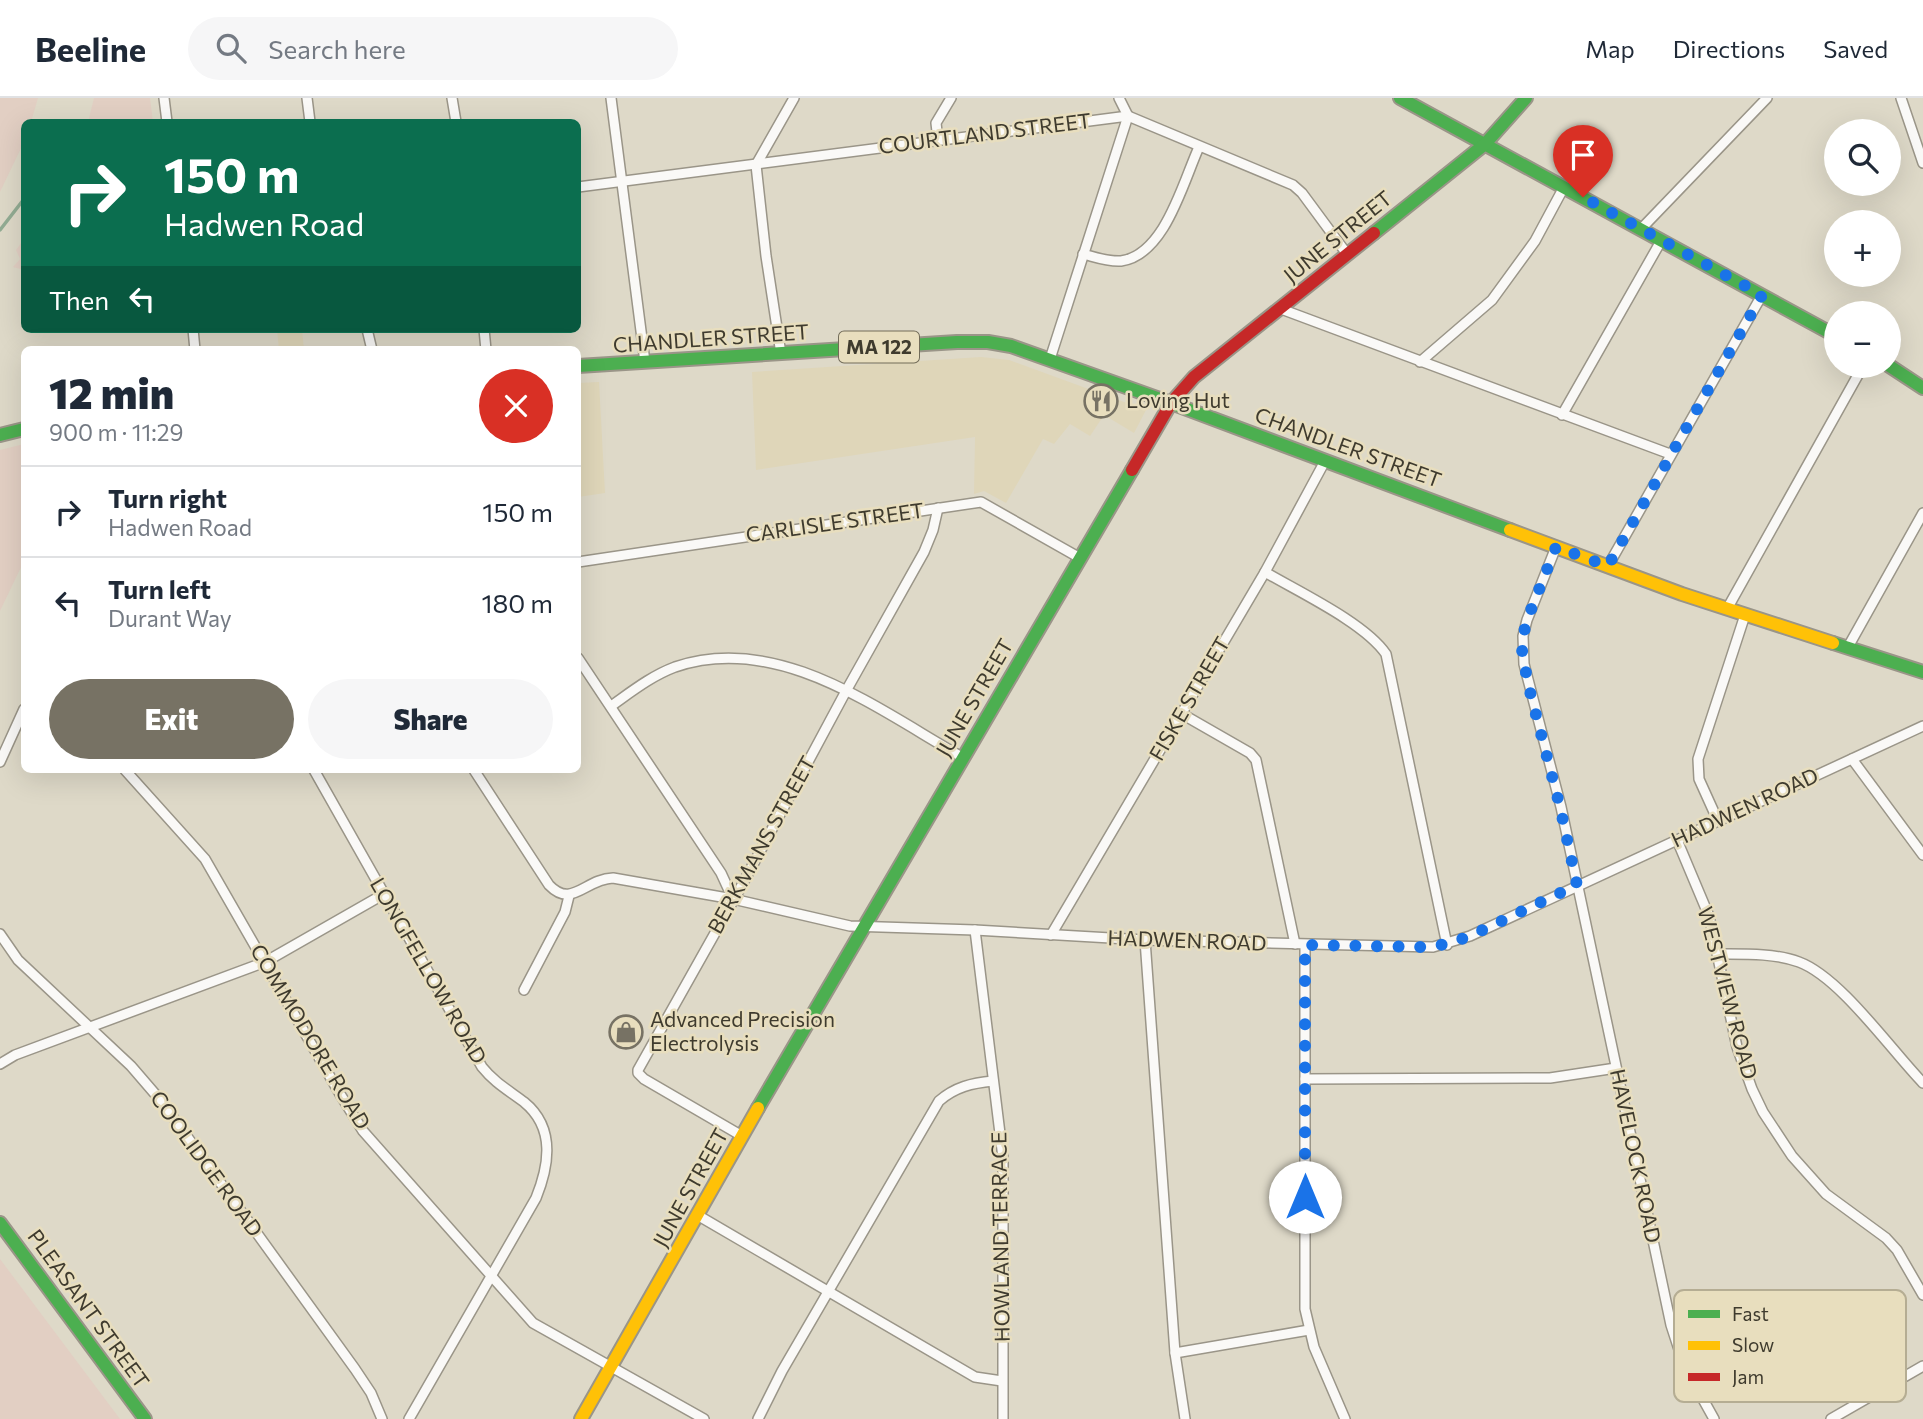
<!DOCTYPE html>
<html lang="en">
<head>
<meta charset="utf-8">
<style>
  :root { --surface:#fff; --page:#f6f6f7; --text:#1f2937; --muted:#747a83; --line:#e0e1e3; --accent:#777264 }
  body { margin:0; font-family:Commissioner,sans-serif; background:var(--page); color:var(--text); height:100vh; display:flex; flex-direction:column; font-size:26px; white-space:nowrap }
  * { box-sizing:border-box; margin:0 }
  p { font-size:23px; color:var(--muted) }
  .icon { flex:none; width:38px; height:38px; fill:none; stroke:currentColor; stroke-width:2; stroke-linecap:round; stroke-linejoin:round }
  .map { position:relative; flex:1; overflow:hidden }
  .sheet { position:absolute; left:21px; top:248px; width:560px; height:427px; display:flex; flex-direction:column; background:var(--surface); border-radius:10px; box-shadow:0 7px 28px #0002 }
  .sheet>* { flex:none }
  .banner { position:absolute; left:21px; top:21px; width:560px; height:214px; border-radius:10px; box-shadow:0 7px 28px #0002; background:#0b6e4f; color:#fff; overflow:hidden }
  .tools { position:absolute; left:1824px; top:21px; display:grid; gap:14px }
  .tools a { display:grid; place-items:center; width:77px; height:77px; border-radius:50%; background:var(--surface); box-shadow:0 7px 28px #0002; font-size:35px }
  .pin { position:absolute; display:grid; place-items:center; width:60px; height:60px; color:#fff; margin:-72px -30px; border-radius:50% 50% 50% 0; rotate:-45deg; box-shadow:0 0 7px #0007 }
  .pin .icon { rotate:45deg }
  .me { position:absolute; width:77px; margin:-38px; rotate:0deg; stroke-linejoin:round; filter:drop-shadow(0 0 5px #0008) }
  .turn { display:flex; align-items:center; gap:24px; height:147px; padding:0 28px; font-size:32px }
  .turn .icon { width:91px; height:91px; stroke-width:2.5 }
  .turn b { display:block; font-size:49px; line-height:60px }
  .then { display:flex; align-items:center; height:66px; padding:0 28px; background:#0003; gap:14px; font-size:26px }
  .round { display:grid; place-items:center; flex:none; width:74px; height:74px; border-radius:37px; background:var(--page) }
  .summary { display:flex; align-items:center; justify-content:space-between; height:119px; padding:0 28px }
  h1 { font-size:42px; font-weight:800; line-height:52px }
  .button { display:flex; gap:14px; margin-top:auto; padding:14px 28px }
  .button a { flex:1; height:80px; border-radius:42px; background:var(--accent); color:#fff; font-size:28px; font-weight:800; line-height:80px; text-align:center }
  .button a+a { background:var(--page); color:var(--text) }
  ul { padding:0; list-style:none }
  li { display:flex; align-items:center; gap:21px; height:91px; padding:0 28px; border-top:2px solid var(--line) }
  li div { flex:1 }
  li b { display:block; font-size:26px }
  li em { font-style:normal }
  header { display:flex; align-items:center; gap:42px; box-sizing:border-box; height:98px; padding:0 35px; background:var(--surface); border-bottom:2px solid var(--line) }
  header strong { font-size:33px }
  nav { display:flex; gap:38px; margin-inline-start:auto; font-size:24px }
  .search { width:490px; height:63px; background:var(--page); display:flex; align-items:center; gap:18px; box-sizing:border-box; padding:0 24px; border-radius:38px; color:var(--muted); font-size:26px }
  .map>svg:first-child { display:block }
  .built { fill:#dfd6b9 }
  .green { fill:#e2cfc3 }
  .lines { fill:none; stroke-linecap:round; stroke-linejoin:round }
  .stream { stroke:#92ac93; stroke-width:3.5 }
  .street-casing { stroke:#9a9588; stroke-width:12 }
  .fast-casing { stroke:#9a9588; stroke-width:16 }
  .slow-casing { stroke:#9a9588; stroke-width:16 }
  .jam-casing { stroke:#9a9588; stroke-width:16 }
  .street { stroke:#faf9f7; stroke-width:9 }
  .fast { stroke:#4caf50; stroke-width:12 }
  .slow { stroke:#ffc107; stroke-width:12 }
  .jam { stroke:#c62828; stroke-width:12 }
  .route { stroke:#1a73e8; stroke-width:12; stroke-dasharray:0 21.6 }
  .labels { text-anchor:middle; stroke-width:5; stroke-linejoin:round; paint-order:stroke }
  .shield { fill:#e8debe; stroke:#726c59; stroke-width:2 }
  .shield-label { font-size:19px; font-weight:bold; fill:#3f3b2e }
  .street-label { font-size:21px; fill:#3f3b2e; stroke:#e8debe }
  .poi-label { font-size:21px; fill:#3f3b2e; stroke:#e8debe; text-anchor:start }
  .key { fill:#e8debe; stroke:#b5ad93; stroke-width:2 }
  .key-label { font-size:19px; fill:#3f3b2e }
</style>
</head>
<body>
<header>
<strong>Beeline</strong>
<div class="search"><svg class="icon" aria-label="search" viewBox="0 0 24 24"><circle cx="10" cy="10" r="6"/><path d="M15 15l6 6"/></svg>Search here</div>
<nav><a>Map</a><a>Directions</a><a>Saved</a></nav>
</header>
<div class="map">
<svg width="1923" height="1321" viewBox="0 0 1923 1321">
  <rect width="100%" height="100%" fill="#ded9c8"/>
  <g class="built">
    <polygon points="277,231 302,231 304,252 279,252"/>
    <polygon points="981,259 1009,262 1146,312 1134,335 1104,317 1090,338 1070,326 1054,346 1043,341 1006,405 984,393 974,396 975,339 756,372 752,274"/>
    <polygon points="599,284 605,395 578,399 578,285"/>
  </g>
  <g class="green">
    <polygon points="0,0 38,0 31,24 24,24 24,44 0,94"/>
    <polygon points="94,0 150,0 153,24 88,24"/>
    <polygon points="24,141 24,172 13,169 20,161 16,152"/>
    <polygon points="24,346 24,463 0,513 0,352"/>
    <polygon points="0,1161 120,1321 0,1321"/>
  </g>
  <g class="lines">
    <polyline class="stream" points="0,132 24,101"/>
    <defs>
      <g id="street">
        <polyline points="164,0 167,24"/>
        <polyline points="307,0 310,24"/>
        <polyline points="452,0 456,24"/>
        <polyline points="611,0 645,264"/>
        <polyline points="1901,0 1923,65"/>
        <polyline points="938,42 936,25 951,0"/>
        <polyline points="578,89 1128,18 1293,87 1302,95 1347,156"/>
        <polyline points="1641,131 1767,0"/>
        <path d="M1083 156C1095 159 1108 164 1121 163 1165 157 1183 84 1199 49"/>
        <polyline points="1281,211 1670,356"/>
        <polyline points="193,231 195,252"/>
        <polyline points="367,231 372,252"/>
        <polyline points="484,231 486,252"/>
        <polyline points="781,256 766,158 756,67 794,0"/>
        <polyline points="1050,261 1128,18 1119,0"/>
        <polyline points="1420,264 1492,202 1535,143 1564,89"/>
        <polyline points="1562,317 1661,143"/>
        <polyline points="1556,449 1527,522 1523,538 1524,566 1561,709 1671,1227 1684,1267 1714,1321"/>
        <polyline points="578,464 981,404 1080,460"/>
        <polyline points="1608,468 1762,197"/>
        <path d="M1265 474C1299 494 1365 525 1386 556L1447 847"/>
        <polyline points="1727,511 1863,268"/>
        <polyline points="1848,549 1923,415"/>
        <polyline points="578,560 721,775 733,801"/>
        <path d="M611 608C631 594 651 578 675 569 778 534 877 611 962 659"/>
        <polyline points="1182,616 1250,655 1256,662 1295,846"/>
        <polyline points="1852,661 1923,757"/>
        <polyline points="0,664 24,611"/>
        <polyline points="125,672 205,761 340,996 363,1033 533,1225 704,1321"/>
        <path d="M314 672 482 969C494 984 508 992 524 1004 556 1030 549 1068 536 1100L409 1321"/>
        <path d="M474 672 549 787C572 811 585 781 613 780L733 801 850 828 975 832 1145 842 1433 849 1470 838 1923 628"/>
        <polyline points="1718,723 1699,681 1698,661 1745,517"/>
        <polyline points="1677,742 1709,818 1737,949 1752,991 1763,1014 1792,1058 1826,1096 1886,1140 1897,1152 1923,1197"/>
        <polyline points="975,832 1003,1060 1003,1321"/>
        <polyline points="0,836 18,862 131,968 162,1004 355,1271 371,1295 382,1321"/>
        <polyline points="1051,837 1265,474 1325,363"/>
        <polyline points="1145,842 1175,1255"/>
        <polyline points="1305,847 1305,1211 1314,1249 1345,1321"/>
        <path d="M1718 856C1744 856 1775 855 1799 864 1840 879 1891 952 1923 985"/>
        <polyline points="524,892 565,814 569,798"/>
        <polyline points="0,966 15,957 265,864 384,796"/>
        <polyline points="1305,981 1550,980 1616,970"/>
        <polyline points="742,1038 644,981 638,975 638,972 742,787 846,593 924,454 933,432 938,410"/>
        <polyline points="699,1118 975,1279 1002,1283"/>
        <path d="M758 1321 782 1273 939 1003C955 989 972 985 993 983"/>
        <polyline points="1185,1321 1175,1255 1309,1232"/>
        <polyline points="1831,1321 1923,1268"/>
      </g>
      <g id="fast">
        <polyline points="1400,0 1836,238"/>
        <polyline points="1374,135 1485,46 1526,0"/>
        <polyline points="1888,267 1923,290"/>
        <polyline points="578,268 957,244 988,244 1011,248 1171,305 1510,432"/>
        <polyline points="0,337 24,331"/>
        <polyline points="1833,545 1923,574"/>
        <polyline points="758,1010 1132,372"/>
        <polyline points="0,1125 145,1321"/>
      </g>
      <g id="slow">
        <polyline points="1510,432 1682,496 1833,545"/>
        <polyline points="581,1321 758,1010"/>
      </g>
      <polyline id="jam" points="1132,372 1171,305 1194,279 1374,135"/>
    </defs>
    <use href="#street" class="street-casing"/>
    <use href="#fast" class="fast-casing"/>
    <use href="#slow" class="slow-casing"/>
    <use href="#jam" class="jam-casing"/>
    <use href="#street" class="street"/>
    <use href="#fast" class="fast"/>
    <use href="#slow" class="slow"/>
    <use href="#jam" class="jam"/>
  </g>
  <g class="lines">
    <polyline class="route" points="1305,1099 1305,847 1422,849 1447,846 1470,838 1577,787 1560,709 1528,586 1522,552 1523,538 1527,522 1556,449 1608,468 1762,197 1583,99"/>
  </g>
  <defs>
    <symbol id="restaurant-ring" viewBox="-11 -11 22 22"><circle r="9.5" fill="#e8debe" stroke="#777264" stroke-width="1.5"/><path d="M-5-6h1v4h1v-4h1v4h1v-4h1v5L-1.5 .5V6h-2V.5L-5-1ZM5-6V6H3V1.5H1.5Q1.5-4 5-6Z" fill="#777264"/></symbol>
    <symbol id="shop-ring" viewBox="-11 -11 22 22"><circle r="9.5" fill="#e8debe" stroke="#777264" stroke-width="1.5"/><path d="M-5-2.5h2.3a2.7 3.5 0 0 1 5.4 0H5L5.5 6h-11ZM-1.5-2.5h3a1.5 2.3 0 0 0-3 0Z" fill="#777264"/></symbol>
  </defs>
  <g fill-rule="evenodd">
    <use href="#restaurant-ring" x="1082" y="284" width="38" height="38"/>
    <use href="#shop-ring" x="607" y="915" width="38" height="38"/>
  </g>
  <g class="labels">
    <rect class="shield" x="839" y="233.5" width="80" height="31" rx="5"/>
    <g class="shield-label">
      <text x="879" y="256">MA 122</text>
    </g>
    <g class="street-label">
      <text transform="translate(985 36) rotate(-7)" y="7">COURTLAND STREET</text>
      <text transform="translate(1338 139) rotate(-39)" y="7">JUNE STREET</text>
      <text transform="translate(711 241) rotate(-4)" y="7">CHANDLER STREET</text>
      <text transform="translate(1348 350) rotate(20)" y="7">CHANDLER STREET</text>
      <text transform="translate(835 425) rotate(-8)" y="7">CARLISLE STREET</text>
      <text transform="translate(975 600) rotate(-60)" y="7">JUNE STREET</text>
      <text transform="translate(1190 601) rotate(-60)" y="7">FISKE STREET</text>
      <text transform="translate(1745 710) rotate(-25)" y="7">HADWEN ROAD</text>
      <text transform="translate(762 747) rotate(-61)" y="7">BERKMANS STREET</text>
      <text transform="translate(1187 843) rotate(2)" y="7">HADWEN ROAD</text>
      <text transform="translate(428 873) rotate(60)" y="7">LONGFELLOW ROAD</text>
      <text transform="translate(1727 895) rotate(75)" y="7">WESTVIEW ROAD</text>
      <text transform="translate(310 939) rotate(59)" y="7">COMMODORE ROAD</text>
      <text transform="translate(1635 1058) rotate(78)" y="7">HAVELOCK ROAD</text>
      <text transform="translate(206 1066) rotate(54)" y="7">COOLIDGE ROAD</text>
      <text transform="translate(691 1090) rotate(-61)" y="7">JUNE STREET</text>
      <text transform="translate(1001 1139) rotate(-91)" y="7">HOWLAND TERRACE</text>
      <text transform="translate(88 1211) rotate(54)" y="7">PLEASANT STREET</text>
    </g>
    <g class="poi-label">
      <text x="1126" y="310">Loving Hut</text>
      <text x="650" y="929">Advanced Precision<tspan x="650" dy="24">Electrolysis</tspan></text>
    </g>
  </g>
  <rect x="1674" y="1192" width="232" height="112" rx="10" class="key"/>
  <rect x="1688" y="1212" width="32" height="8" fill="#4caf50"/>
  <rect x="1688" y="1243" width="32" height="9" fill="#ffc107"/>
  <rect x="1688" y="1275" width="32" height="8" fill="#c62828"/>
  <g class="key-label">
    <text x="1732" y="1223">Fast</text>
    <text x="1732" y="1254">Slow</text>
    <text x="1732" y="1286">Jam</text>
  </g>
</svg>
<div class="tools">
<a><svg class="icon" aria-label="search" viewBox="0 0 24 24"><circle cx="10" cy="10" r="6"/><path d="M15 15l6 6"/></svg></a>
<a>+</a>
<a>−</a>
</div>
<div class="pin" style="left:1583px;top:99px;background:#d93025"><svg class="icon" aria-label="arrive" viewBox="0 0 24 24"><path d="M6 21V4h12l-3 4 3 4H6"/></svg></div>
<svg class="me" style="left:1305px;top:1099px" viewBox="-20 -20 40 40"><circle r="19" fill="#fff"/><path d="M0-13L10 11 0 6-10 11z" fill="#1a73e8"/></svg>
<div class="banner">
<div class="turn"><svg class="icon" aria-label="right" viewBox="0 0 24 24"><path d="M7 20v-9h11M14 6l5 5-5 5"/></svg><div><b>150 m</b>Hadwen Road</div></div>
<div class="then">Then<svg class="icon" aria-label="left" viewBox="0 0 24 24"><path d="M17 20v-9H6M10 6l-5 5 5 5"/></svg></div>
</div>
<section class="sheet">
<div class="summary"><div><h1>12 min</h1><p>900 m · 11:29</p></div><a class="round" style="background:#d93025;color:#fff"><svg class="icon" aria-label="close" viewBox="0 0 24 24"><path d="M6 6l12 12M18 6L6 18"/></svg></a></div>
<ul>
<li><svg class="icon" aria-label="right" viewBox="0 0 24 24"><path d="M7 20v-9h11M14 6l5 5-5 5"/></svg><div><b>Turn right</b><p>Hadwen Road</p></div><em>150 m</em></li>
<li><svg class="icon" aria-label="left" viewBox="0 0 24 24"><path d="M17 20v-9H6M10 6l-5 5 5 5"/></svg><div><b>Turn left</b><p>Durant Way</p></div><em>180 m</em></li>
</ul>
<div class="button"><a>Exit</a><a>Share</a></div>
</section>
</div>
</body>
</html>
